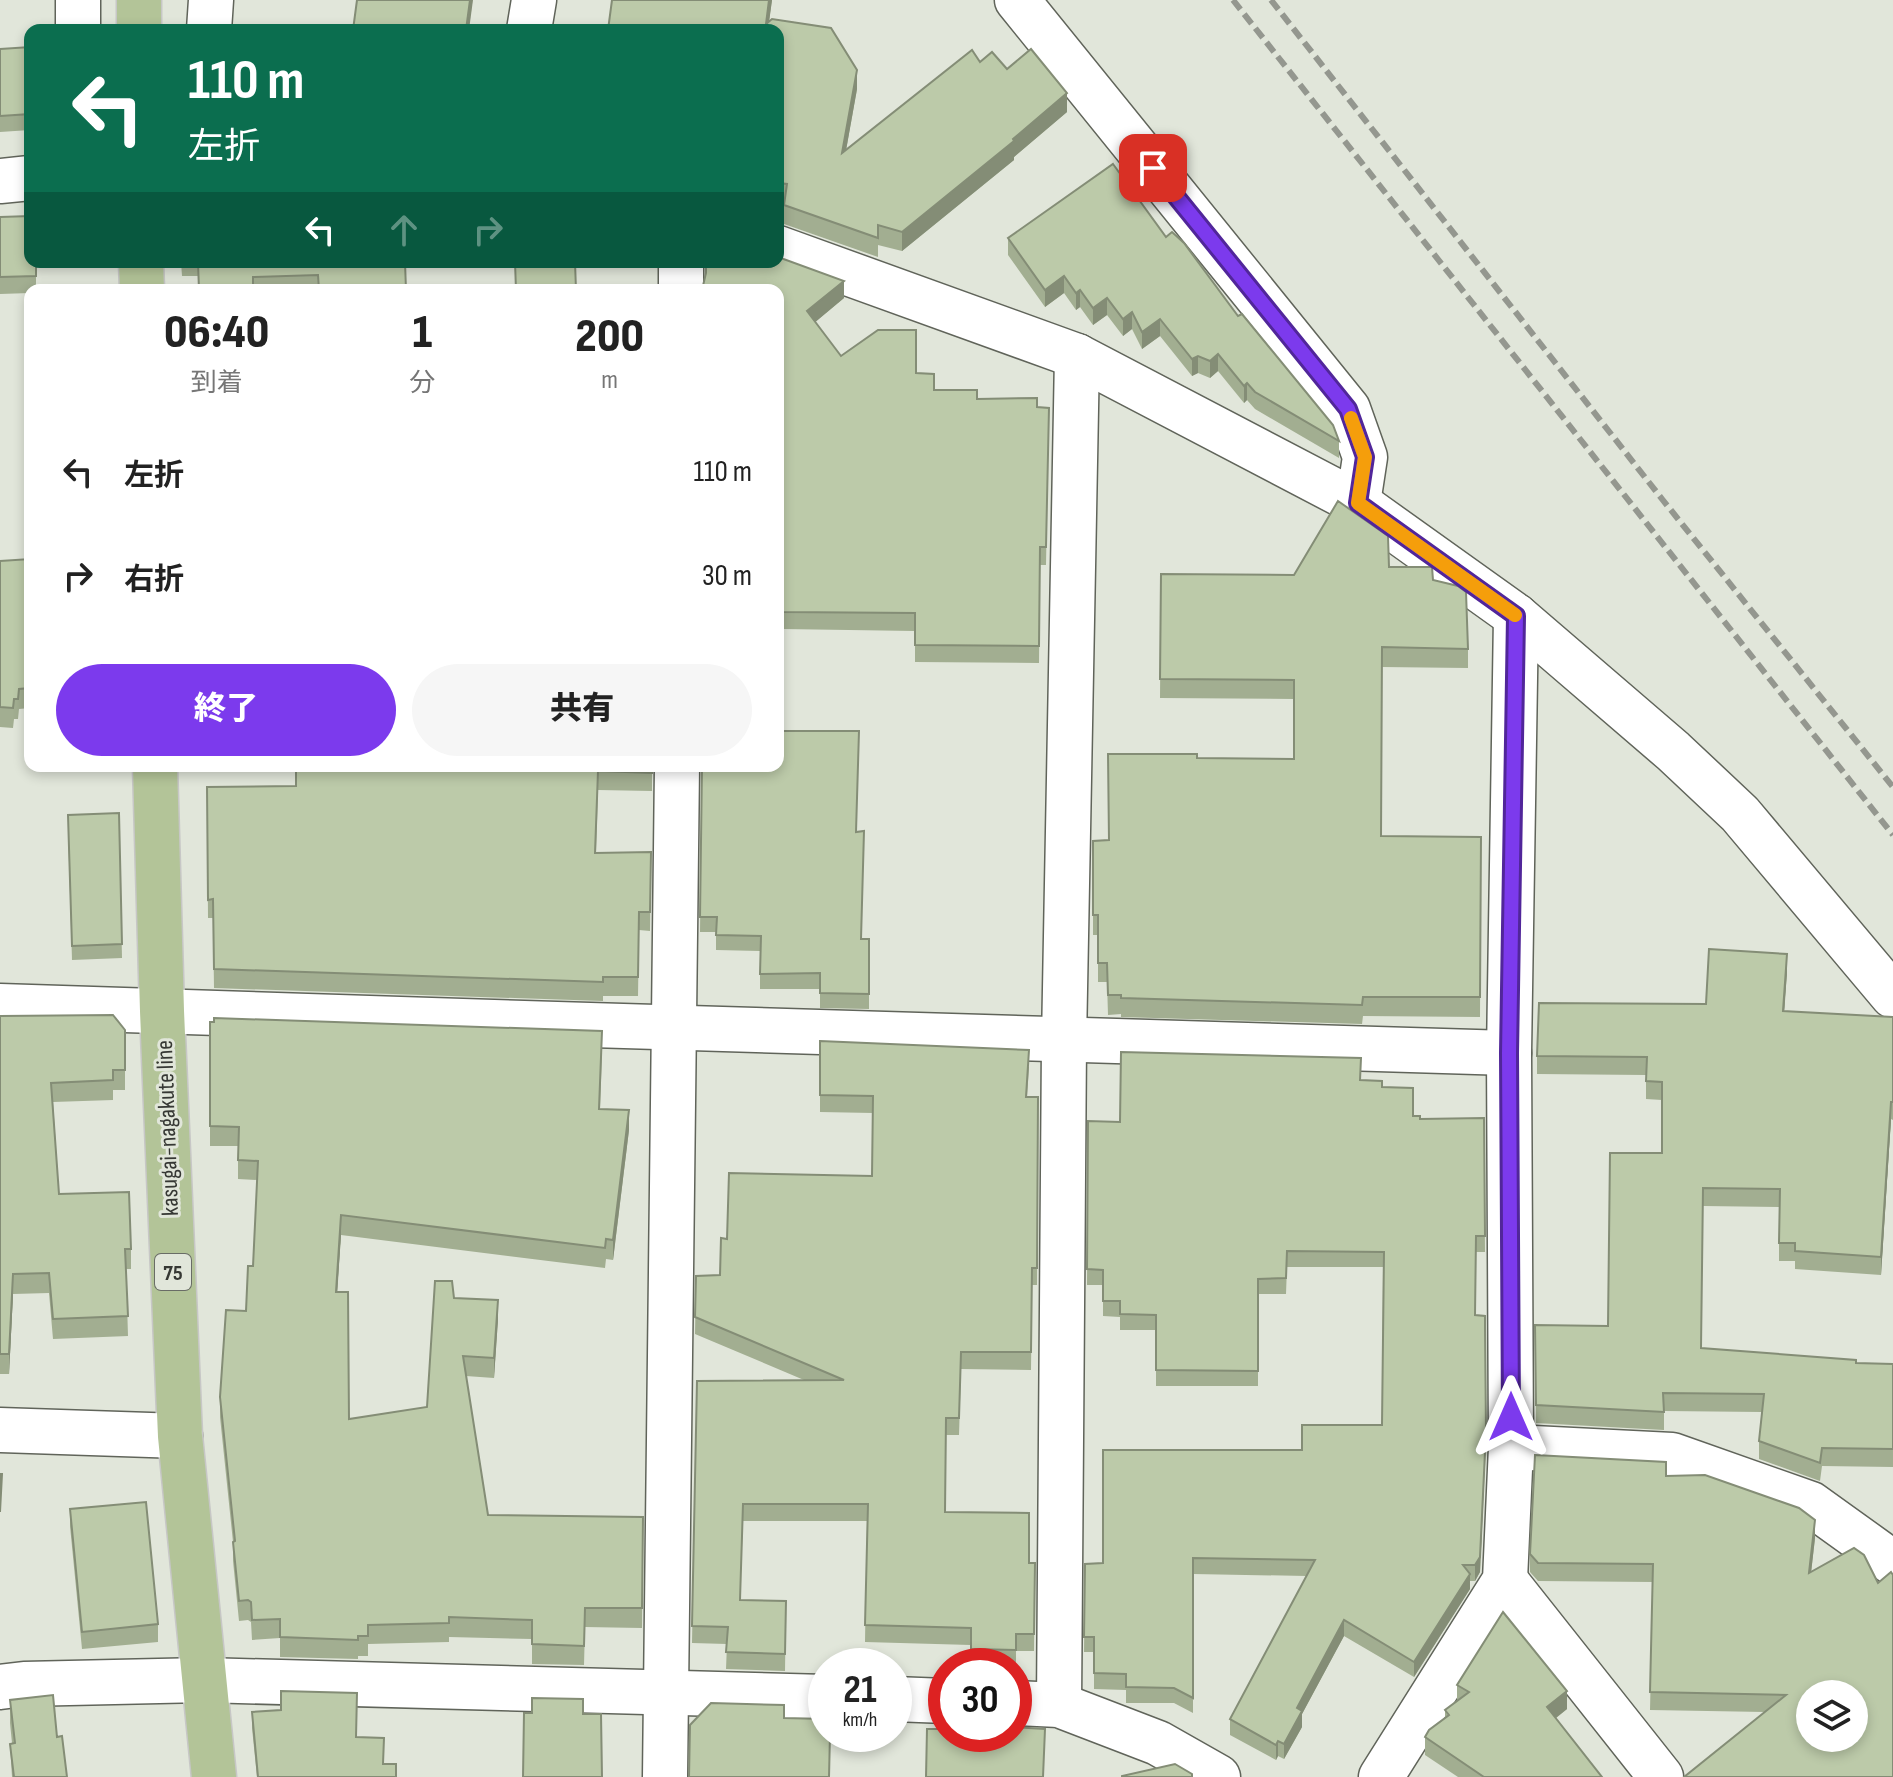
<!DOCTYPE html>
<html lang="ja">
<head>
<meta charset="utf-8">
<style>
  :root { --surface:#fff; --page:#f6f6f6; --text:#222; --muted:#767676; --accent:#7c3aed }
  body { margin:0; font-family:"Sofia Sans Condensed","Noto Sans JP",sans-serif; background:var(--page); color:var(--text); height:100vh; display:flex; flex-direction:column; font-size:30px; white-space:nowrap }
  * { box-sizing:border-box; margin:0 }
  p { font-size:26px; color:var(--muted) }
  .icon { flex:none; width:44px; height:44px; fill:none; stroke:currentColor; stroke-width:2; stroke-linecap:round; stroke-linejoin:round }
  .map { position:relative; flex:1; overflow:hidden }
  .panel { position:absolute; left:24px; top:284px; width:760px; height:488px; display:flex; flex-direction:column; background:var(--surface); border-radius:16px; box-shadow:0 4px 12px #0003 }
  .panel>* { flex:none }
  .hud { position:absolute; left:24px; top:24px; width:760px; height:244px; border-radius:16px; box-shadow:0 4px 12px #0003; background:#0b6e4f; color:#fff; overflow:hidden }
  .buttons { position:absolute; left:1796px; top:1680px; display:grid; gap:16px }
  .buttons a { display:grid; place-items:center; width:72px; height:72px; border-radius:50%; background:var(--surface); box-shadow:0 4px 12px #0003; font-size:40px }
  .speed { position:absolute; left:808px; top:1648px; display:flex; gap:16px; font-size:40px; font-weight:700; text-align:center }
  .speed>* { display:grid; place-content:center; width:104px; height:104px; border-radius:50%; background:var(--surface); box-shadow:0 4px 12px #0003; line-height:1 }
  .speed small { font-size:20px; font-weight:400 }
  .speed .limit { border:12px solid #d22; background:#fff; color:#111 }
  .pin { position:absolute; display:grid; place-items:center; width:68px; height:68px; color:#fff; margin:-34px; border-radius:16px; box-shadow:0 4px 12px #0006 }
  .me { position:absolute; width:88px; margin:-44px; rotate:0deg; stroke-linejoin:round; filter:drop-shadow(0 0 6px #0008) }
  .turn { display:flex; align-items:center; gap:28px; height:168px; padding:0 32px; font-size:36px }
  .turn .icon { width:104px; height:104px; stroke-width:2.5 }
  .turn b { display:block; font-size:56px; line-height:68px }
  .lanes { display:flex; align-items:center; height:76px; padding:0 32px; background:#0003; justify-content:center; gap:40px; direction:ltr }
  .lanes .off { opacity:.35 }
  .eta { display:flex; justify-content:space-evenly; align-items:center; height:136px; text-align:center }
  .eta b { font-size:48px; font-weight:800; line-height:56px }
  .primary-button { display:flex; gap:16px; margin-top:auto; padding:16px 32px }
  .primary-button a { flex:1; height:92px; border-radius:48px; background:var(--accent); color:#fff; font-size:32px; font-weight:800; line-height:92px; text-align:center }
  .primary-button a+a { background:var(--page); color:var(--text) }
  ul { padding:0; list-style:none }
  li { display:flex; align-items:center; gap:24px; height:104px; padding:0 32px }
  li div { flex:1 }
  li b { display:block; font-size:30px }
  li em { font-style:normal }
  .map>svg:first-child { display:block }
  .lines { fill:none; stroke-linecap:round; stroke-linejoin:round }
  .minor-casing { stroke:#60645a; stroke-width:47 }
  .tertiary-casing { stroke:#60645a; stroke-width:47 }
  .primary-casing { stroke:#c7c7c6; stroke-width:47 }
  .minor { stroke:#fff; stroke-width:44 }
  .tertiary { stroke:#fff; stroke-width:44 }
  .primary { stroke:#b3c498; stroke-width:44 }
  .rail { stroke:#94978f; stroke-width:6; stroke-dasharray:12 6; stroke-linecap:butt }
  .wall { fill:#a2ae91 }
  .shaded-wall { fill:#848d76 }
  .building { fill:#bccaa9; stroke:#848d76; stroke-width:2; fill-rule:evenodd }
  .route-casing { stroke:#51269a; stroke-width:20 }
  .route { stroke:#7c3aed; stroke-width:14 }
  .slow { stroke:#f59e0b; stroke-width:14 }
  .labels { text-anchor:middle; stroke-width:6; stroke-linejoin:round; paint-order:stroke }
  .shield { fill:#e1e6da; stroke:#696c66; stroke-width:2 }
  .shield-label { font-size:22px; font-weight:bold; fill:#363834 }
  .street-label { font-size:24px; fill:#363834; stroke:#e1e6da }
</style>
</head>
<body>
<div class="map">
<svg width="1893" height="1777" viewBox="0 0 1893 1777">
  <rect width="100%" height="100%" fill="#e1e6da"/>
  <g class="lines">
    <defs>
      <g id="minor">
        <polyline points="78,0 78,30"/>
        <polyline points="1017,0 1348,409 1365,457 1358,503"/>
        <polyline points="209,30 211,0"/>
        <polyline points="529,30 534,0"/>
        <polyline points="0,181 30,178"/>
        <polyline points="778,248 1077,356 1358,503 1516,616 1673,751 1740,814 1893,996"/>
        <polyline points="681,290 681,262"/>
        <path d="M0 1006C503 1022 1006 1040 1509 1053"/>
        <polyline points="0,1430 180,1436"/>
        <polyline points="1511,1447 1672,1455 1811,1504 1893,1563"/>
        <polyline points="1505,1580 1661,1777"/>
        <polyline points="1059,1705 1064,1042 1077,356"/>
        <polyline points="665,1777 677,766"/>
        <polyline points="1381,1777 1505,1580 1511,1447 1509,1053 1516,616"/>
      </g>
      <g id="tertiary">
        <polyline points="0,1687 24,1684 204,1680 826,1697"/>
        <polyline points="894,1699 946,1701"/>
        <polyline points="1014,1703 1059,1705 1158,1743 1218,1777"/>
      </g>
      <g id="primary">
        <polyline points="139,30 139,0"/>
        <polyline points="141,262 142,290"/>
        <polyline points="155,766 162,1011 180,1436 214,1777"/>
      </g>
    </defs>
    <use href="#minor" class="minor-casing"/>
    <use href="#tertiary" class="tertiary-casing"/>
    <use href="#primary" class="primary-casing"/>
    <use href="#minor" class="minor"/>
    <use href="#tertiary" class="tertiary"/>
    <use href="#primary" class="primary"/>
    <g class="rail">
      <polyline points="1233,0 1893,835"/>
      <polyline points="1271,0 1662,499 1893,787"/>
    </g>
  </g>
  <g class="wall">
    <polygon points="772,0 769,21 857,89 846,150 980,62 1007,69 1067,112 1014,157 1014,160 902,251 878,245 878,257 784,224 784,203 778,202 778,30 608,30"/>
    <polygon points="30,47 30,130 0,132 0,49"/>
    <polygon points="0,217 36,262 36,290 30,290 30,293 0,294"/>
    <polygon points="1166,237 1238,316 1339,441 1339,458 1255,409 1247,400 1244,403 1218,371 1210,378 1198,373 1192,376 1160,336 1142,349 1132,329 1123,336 1107,315 1093,325 1080,307 1076,310 1064,293 1045,307 1008,255 1008,238"/>
    <polygon points="181,262 405,262 406,290 199,290 198,276 182,276"/>
    <polygon points="778,290 844,298 815,322 841,356 916,373 934,390 977,399 1037,407 1049,408 1046,565 1040,565 1039,663 915,662 915,631 782,629 783,532 778,532"/>
    <polygon points="30,559 30,708 19,709 18,719 14,719 13,728 0,727 0,561"/>
    <polygon points="1389,567 1433,580 1468,649 1468,668 1382,667 1381,836 1481,837 1480,1017 1363,1016 1362,1024 1121,1017 1121,1014 1108,1015 1107,982 1098,982 1098,935 1093,935 1093,841 1108,840 1197,758 1294,759 1294,699 1160,698 1161,574 1294,575"/>
    <polygon points="652,766 652,791 598,790 596,853 651,852 650,931 639,930 638,996 603,996 603,1001 214,988 213,918 208,918 207,787 296,786"/>
    <polygon points="702,766 857,832 861,939 869,939 869,1009 820,1008 820,989 760,989 760,951 716,950 716,932 700,932"/>
    <polygon points="119,813 122,958 72,960 68,830"/>
    <polygon points="1787,972 1784,1011 1893,1017 1893,1120 1891,1119 1881,1275 1795,1269 1795,1261 1779,1261 1779,1207 1703,1206 1701,1348 1856,1363 1893,1364 1893,1467 1822,1466 1820,1481 1759,1459 1759,1441 1762,1412 1664,1411 1664,1430 1536,1423 1535,1325 1608,1326 1662,1153 1662,1100 1646,1099 1646,1075 1537,1074 1537,1056 1706,1004"/>
    <polygon points="0,1016 125,1030 125,1090 113,1090 113,1100 53,1102 59,1194 131,1249 131,1269 126,1269 128,1336 53,1339 49,1293 13,1294 9,1374 0,1374"/>
    <polygon points="210,1022 602,1051 600,1109 629,1130 613,1260 606,1259 605,1268 341,1235 337,1292 349,1419 427,1407 454,1298 498,1319 494,1378 466,1376 488,1515 643,1517 642,1628 585,1627 584,1665 532,1664 532,1639 449,1637 449,1642 368,1644 368,1656 358,1656 358,1659 280,1657 280,1638 252,1640 251,1622 248,1620 239,1621 233,1561 233,1542 220,1417 220,1397 246,1311 253,1266 257,1180 238,1179 238,1146 210,1146"/>
    <polygon points="820,1041 1029,1067 1027,1097 1038,1097 1037,1285 1032,1285 1031,1370 961,1369 959,1435 946,1435 946,1512 1029,1563 1035,1563 1034,1651 1016,1651 1016,1667 971,1666 971,1645 865,1642 867,1521 743,1521 740,1600 786,1601 785,1671 726,1669 727,1644 692,1643 697,1381 804,1380 695,1334 696,1276 720,1275 727,1239 872,1176 873,1113 820,1112"/>
    <polygon points="1361,1081 1382,1087 1413,1116 1420,1119 1484,1118 1485,1252 1476,1252 1475,1315 1486,1446 1480,1572 1475,1581 1470,1581 1470,1589 1414,1677 1344,1636 1302,1714 1302,1727 1284,1759 1278,1756 1276,1760 1230,1735 1230,1719 1307,1576 1193,1574 1193,1713 1174,1703 1126,1703 1126,1690 1094,1689 1094,1652 1084,1652 1085,1564 1103,1563 1302,1450 1382,1425 1383,1267 1287,1267 1286,1294 1258,1294 1258,1386 1156,1386 1156,1330 1120,1330 1120,1317 1103,1316 1103,1285 1087,1285 1088,1121 1120,1122"/>
    <polygon points="1666,1476 1815,1538 1811,1572 1878,1583 1893,1777 1765,1712 1650,1710 1653,1582 1538,1581 1530,1572 1530,1554"/>
    <polygon points="70,1509 158,1624 158,1642 82,1649 70,1526"/>
    <polygon points="1457,1685 1567,1709 1556,1718 1602,1777 1458,1777 1425,1755 1425,1737 1445,1718 1445,1710 1457,1701"/>
    <polygon points="281,1691 357,1737 396,1777 257,1777 252,1728 252,1712 281,1710"/>
    <polygon points="10,1700 57,1737 67,1777 12,1777 10,1744 12,1743 10,1723"/>
  </g>
  <g class="shaded-wall">
    <polygon points="470,0 473,0 469,30 466,30"/>
    <polygon points="769,0 772,0 768,30 766,24"/>
    <polygon points="857,70 857,89 842,173 842,153"/>
    <polygon points="1067,93 1067,112 1014,157 1014,160 902,251 902,232"/>
    <polygon points="1064,276 1064,293 1045,307 1045,290"/>
    <polygon points="844,281 844,298 807,329 807,311"/>
    <polygon points="1080,290 1080,307 1076,310 1076,293"/>
    <polygon points="1107,298 1107,315 1093,325 1093,308"/>
    <polygon points="1132,312 1132,329 1123,336 1123,319"/>
    <polygon points="1160,319 1160,336 1142,349 1142,332"/>
    <polygon points="1218,354 1218,371 1210,378 1210,361"/>
    <polygon points="1198,356 1198,373 1192,376 1192,359"/>
    <polygon points="1247,383 1247,400 1244,403 1244,386"/>
    <polygon points="1787,954 1787,972 1783,1029 1783,1011"/>
    <polygon points="1891,1102 1891,1119 1881,1275 1881,1257"/>
    <polygon points="629,1110 629,1130 613,1260 613,1240"/>
    <polygon points="341,1215 341,1235 336,1311 336,1292"/>
    <polygon points="13,1274 13,1294 9,1374 9,1354"/>
    <polygon points="498,1300 498,1319 494,1378 494,1358"/>
    <polygon points="1486,1431 1480,1572 1475,1581 1475,1565"/>
    <polygon points="1815,1520 1815,1538 1809,1591 1809,1573"/>
    <polygon points="1470,1574 1470,1589 1414,1677 1414,1662"/>
    <polygon points="1344,1620 1344,1636 1302,1714 1302,1727 1284,1759 1284,1744 1297,1708"/>
    <polygon points="1567,1691 1567,1709 1547,1725 1547,1707"/>
    <polygon points="1278,1741 1278,1756 1276,1760 1276,1745"/>
  </g>
  <g class="building">
    <polygon points="357,0 470,0 466,30 353,30"/>
    <polygon points="612,0 769,0 766,24 772,19 831,28 857,70 842,153 972,50 980,62 992,52 1007,69 1031,49 1067,93 1013,139 1014,141 902,232 878,225 878,238 784,205 787,184 778,183 778,30 608,30"/>
    <polygon points="30,47 30,114 0,116 0,49"/>
    <polygon points="1113,164 1166,237 1172,232 1184,243 1238,316 1242,314 1333,425 1339,441 1255,392 1247,383 1244,386 1218,354 1210,361 1198,356 1192,359 1160,319 1142,332 1132,312 1123,319 1107,298 1093,308 1080,290 1076,293 1064,276 1045,290 1008,238"/>
    <polygon points="30,216 30,262 36,262 36,276 0,277 0,217"/>
    <polygon points="778,257 844,281 807,311 841,356 878,330 916,330 916,373 934,374 934,390 977,390 977,399 1037,398 1037,407 1049,408 1046,547 1040,547 1039,646 915,645 915,613 782,612 783,514 778,514 778,290 702,290 706,273 706,262 778,262"/>
    <polygon points="198,262 405,262 406,290 319,290 318,275 253,277 253,290 199,290"/>
    <polygon points="515,262 575,262 576,290 516,290"/>
    <polygon points="1338,501 1388,536 1389,567 1432,567 1433,580 1458,586 1466,592 1468,649 1382,647 1381,836 1481,837 1480,997 1363,997 1362,1005 1121,998 1121,995 1108,995 1107,963 1098,963 1098,915 1093,915 1093,841 1109,840 1108,754 1197,754 1197,758 1294,759 1294,680 1160,679 1161,574 1294,575"/>
    <polygon points="30,559 30,688 19,689 18,699 14,699 13,708 0,707 0,561"/>
    <polygon points="778,731 859,731 856,832 864,831 861,939 869,939 869,994 820,993 820,973 760,974 761,936 716,935 717,917 700,917 702,766 778,766"/>
    <polygon points="296,766 652,766 652,773 598,771 595,853 651,852 650,912 639,912 638,977 603,977 603,982 214,969 213,899 208,900 207,787 296,786"/>
    <polygon points="119,813 122,944 72,946 68,815"/>
    <polygon points="1709,949 1787,954 1783,1011 1893,1017 1893,1102 1891,1102 1881,1257 1795,1251 1795,1243 1779,1243 1780,1189 1703,1188 1701,1348 1856,1360 1856,1363 1893,1364 1893,1449 1822,1448 1820,1463 1759,1441 1764,1394 1663,1393 1664,1412 1536,1405 1535,1325 1608,1326 1610,1153 1662,1153 1662,1082 1646,1081 1647,1057 1537,1056 1539,1003 1706,1004"/>
    <polygon points="113,1015 125,1030 125,1070 113,1070 113,1080 51,1083 59,1194 129,1192 131,1249 125,1249 128,1316 53,1319 49,1273 13,1274 9,1354 0,1354 0,1016"/>
    <polygon points="214,1018 602,1031 599,1109 629,1110 613,1240 606,1239 605,1248 341,1215 336,1292 348,1292 349,1419 427,1407 435,1281 452,1281 454,1298 498,1300 494,1358 463,1356 488,1515 643,1517 642,1608 585,1608 584,1646 532,1644 532,1620 449,1617 449,1623 368,1625 368,1636 358,1636 358,1640 280,1637 280,1619 252,1620 251,1602 248,1600 239,1601 233,1542 235,1541 220,1397 226,1310 246,1311 248,1266 253,1266 258,1161 238,1160 239,1127 210,1126 210,1022 214,1022"/>
    <polygon points="820,1041 1029,1050 1026,1097 1038,1097 1037,1268 1032,1268 1031,1352 961,1352 959,1418 946,1418 945,1512 1029,1513 1029,1563 1035,1563 1034,1634 1016,1634 1016,1650 971,1649 971,1628 865,1625 868,1504 743,1504 740,1600 786,1601 785,1654 726,1652 728,1627 692,1626 697,1381 844,1380 695,1317 696,1276 720,1275 721,1238 727,1239 729,1173 872,1176 873,1096 820,1095"/>
    <polygon points="1121,1052 1361,1058 1360,1080 1382,1081 1382,1087 1413,1088 1413,1116 1420,1116 1420,1119 1484,1118 1485,1236 1476,1236 1475,1315 1485,1316 1485,1327 1486,1431 1480,1557 1475,1565 1463,1565 1470,1574 1414,1662 1344,1620 1297,1708 1302,1711 1284,1744 1278,1741 1276,1745 1230,1719 1315,1560 1193,1558 1193,1698 1174,1688 1126,1687 1126,1674 1094,1673 1094,1637 1084,1637 1085,1564 1103,1563 1103,1450 1302,1450 1302,1425 1382,1425 1384,1252 1287,1251 1286,1278 1258,1279 1258,1371 1156,1370 1156,1315 1120,1314 1120,1301 1103,1301 1103,1270 1087,1269 1088,1121 1120,1122"/>
    <path d="M1535 1455 1666 1462V1476L1705 1475 1799 1508 1815 1520 1809 1573 1854 1548 1864 1555 1878 1583 1891 1572 1893 1575V1777H1684L1786 1695 1650 1692 1653 1564 1538 1563 1530 1554ZM1810 1694H1854V1738H1810Z"/>
    <polygon points="0,1474 2,1474 0,1512"/>
    <polygon points="146,1502 158,1624 82,1632 70,1509"/>
    <polygon points="1503,1612 1567,1691 1547,1707 1602,1777 1484,1777 1425,1737 1429,1730 1449,1715 1445,1710 1469,1692 1457,1685"/>
    <polygon points="281,1691 357,1693 356,1737 384,1738 383,1764 396,1764 396,1777 258,1777 252,1712 281,1710"/>
    <polygon points="53,1695 57,1737 62,1736 67,1777 14,1777 10,1744 15,1743 10,1700"/>
    <polygon points="532,1698 583,1699 583,1714 601,1714 602,1777 523,1777 524,1713 532,1713"/>
    <polygon points="711,1703 784,1705 784,1718 826,1719 826,1734 830,1734 829,1777 689,1777 690,1725"/>
    <polygon points="1014,1727 1045,1729 1043,1777 926,1777 927,1729 946,1729 946,1734 1014,1734"/>
    <polygon points="1175,1764 1192,1774 1192,1777 1122,1777 1122,1776"/>
  </g>
  <g class="lines">
    <defs>
      <polyline id="route" points="1153,168 1348,409 1365,457 1358,503 1516,616 1509,1053 1511,1417"/>
    </defs>
    <use href="#route" class="route-casing"/>
    <use href="#route" class="route"/>
    <polyline class="slow" points="1351,418 1365,457 1358,503 1515,615"/>
  </g>
  <g class="labels">
    <rect class="shield" x="155" y="1254" width="36" height="36" rx="6"/>
    <g class="shield-label">
      <text x="173" y="1280">75</text>
    </g>
    <g class="street-label">
      <text transform="translate(167 1128) rotate(-92)" y="8">kasugai-nagakute line</text>
    </g>
  </g>
</svg>
<div class="buttons">
<a><svg class="icon" aria-label="layers" viewBox="0 0 24 24"><path d="M12 4l9 5-9 5-9-5zM3 14l9 5 9-5"/></svg></a>
</div>
<div class="speed"><div>21<small>km/h</small></div><div class="limit">30</div></div>
<div class="pin" style="left:1153px;top:168px;background:#d93025"><svg class="icon" aria-label="arrive" viewBox="0 0 24 24"><path d="M6 21V4h12l-3 4 3 4H6"/></svg></div>
<svg class="me" style="left:1511px;top:1417px" viewBox="-20 -20 40 40"><path d="M0-17L14 15 0 8-14 15z" fill="#7c3aed" stroke="#fff" stroke-width="4"/></svg>
<div class="hud">
<div class="turn"><svg class="icon" aria-label="left" viewBox="0 0 24 24"><path d="M17 20v-9H6M10 6l-5 5 5 5"/></svg><div><b>110 m</b>左折</div></div>
<div class="lanes"><svg class="icon" aria-label="left" viewBox="0 0 24 24"><path d="M17 20v-9H6M10 6l-5 5 5 5"/></svg><svg class="icon off" aria-label="ahead" viewBox="0 0 24 24"><path d="M12 20V5M6 11l6-6 6 6"/></svg><svg class="icon off" aria-label="right" viewBox="0 0 24 24"><path d="M7 20v-9h11M14 6l5 5-5 5"/></svg></div>
</div>
<section class="panel">
<div class="eta">
<div><b>06:40</b><p>到着</p></div>
<div><b>1</b><p>分</p></div>
<div><b>200</b><p>m</p></div>
</div>
<ul>
<li><svg class="icon" aria-label="left" viewBox="0 0 24 24"><path d="M17 20v-9H6M10 6l-5 5 5 5"/></svg><div><b>左折</b></div><em>110 m</em></li>
<li><svg class="icon" aria-label="right" viewBox="0 0 24 24"><path d="M7 20v-9h11M14 6l5 5-5 5"/></svg><div><b>右折</b></div><em>30 m</em></li>
</ul>
<div class="primary-button"><a>終了</a><a>共有</a></div>
</section>
</div>
</body>
</html>
